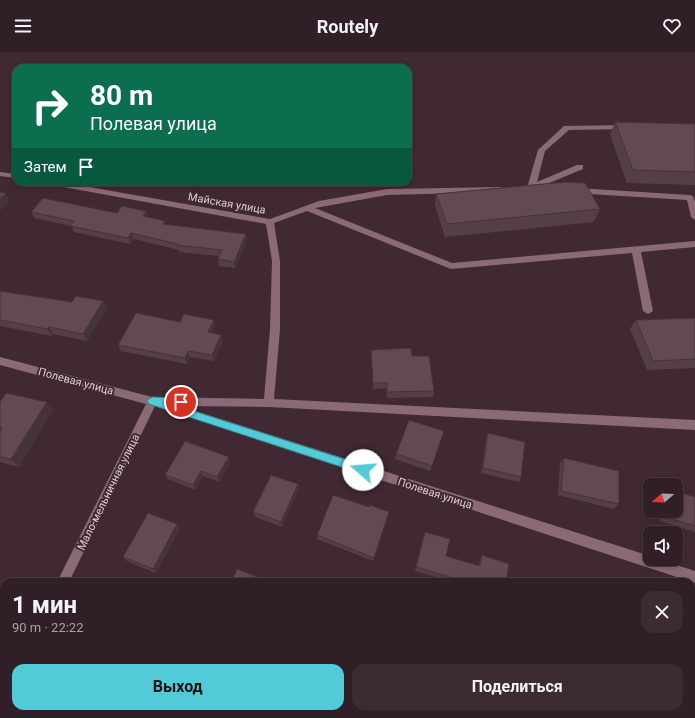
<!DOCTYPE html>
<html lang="ru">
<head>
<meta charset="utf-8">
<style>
  :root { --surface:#301f26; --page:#3c2c32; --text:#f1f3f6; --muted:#a8a2a7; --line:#4b3d43; --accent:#52cbd8 }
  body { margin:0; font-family:Roboto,sans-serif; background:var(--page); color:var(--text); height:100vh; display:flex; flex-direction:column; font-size:15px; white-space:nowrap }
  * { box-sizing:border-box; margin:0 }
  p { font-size:13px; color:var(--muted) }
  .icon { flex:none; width:22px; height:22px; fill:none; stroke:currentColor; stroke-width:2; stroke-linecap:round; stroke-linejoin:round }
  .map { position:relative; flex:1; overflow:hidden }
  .panel { position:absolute; left:0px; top:526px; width:695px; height:140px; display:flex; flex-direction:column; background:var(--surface); border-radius:12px 12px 0 0; box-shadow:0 2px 6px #0003,0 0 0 1px var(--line) }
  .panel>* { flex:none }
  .banner { position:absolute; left:12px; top:12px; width:400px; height:122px; border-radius:12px; box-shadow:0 2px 6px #0003,0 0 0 1px var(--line); background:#0b6e4f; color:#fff; overflow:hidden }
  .needle { width:26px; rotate:251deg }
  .tools { position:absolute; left:643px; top:426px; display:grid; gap:8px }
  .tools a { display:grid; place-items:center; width:40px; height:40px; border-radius:8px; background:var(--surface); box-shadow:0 2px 6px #0003,0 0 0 1px var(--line); font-size:20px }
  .pin { position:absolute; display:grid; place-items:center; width:34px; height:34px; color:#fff; margin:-17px; border:2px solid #fff; border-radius:50%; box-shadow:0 1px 4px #0007 }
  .me { position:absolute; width:44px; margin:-22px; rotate:288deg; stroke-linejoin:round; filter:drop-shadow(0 0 3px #0008) }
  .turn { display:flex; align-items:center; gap:14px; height:84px; padding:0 12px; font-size:18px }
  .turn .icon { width:52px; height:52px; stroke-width:2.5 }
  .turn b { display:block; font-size:28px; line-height:34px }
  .then { display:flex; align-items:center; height:38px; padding:0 12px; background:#0003; gap:8px; font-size:15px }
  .round { display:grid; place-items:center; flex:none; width:42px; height:42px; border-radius:12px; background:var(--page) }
  .head { display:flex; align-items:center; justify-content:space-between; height:68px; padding:0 12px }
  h1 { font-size:24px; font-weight:700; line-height:30px }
  .button { display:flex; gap:8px; margin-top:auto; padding:8px 12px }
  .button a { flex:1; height:46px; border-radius:12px; background:var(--accent); color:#111; font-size:16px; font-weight:700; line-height:46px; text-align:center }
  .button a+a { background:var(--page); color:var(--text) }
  header { display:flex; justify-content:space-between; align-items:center; height:52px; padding:0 12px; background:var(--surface); font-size:18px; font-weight:700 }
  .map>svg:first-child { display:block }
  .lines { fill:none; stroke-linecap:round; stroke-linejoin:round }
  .minor { fill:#8a6a76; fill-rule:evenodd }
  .wall { fill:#553f47 }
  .shaded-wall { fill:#45333a }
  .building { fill:#634953; stroke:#45333a }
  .route { fill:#52cbd8; stroke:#35848c }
  .labels { text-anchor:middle; stroke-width:4; stroke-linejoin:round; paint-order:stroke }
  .street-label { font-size:11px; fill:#deced4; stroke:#402932 }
</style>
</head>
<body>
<header><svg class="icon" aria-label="menu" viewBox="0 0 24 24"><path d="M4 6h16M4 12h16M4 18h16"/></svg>Routely<svg class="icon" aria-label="heart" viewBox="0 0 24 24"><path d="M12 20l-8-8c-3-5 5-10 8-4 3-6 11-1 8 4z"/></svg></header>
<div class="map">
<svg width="695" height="666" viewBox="0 0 695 666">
  <rect width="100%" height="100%" fill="#402932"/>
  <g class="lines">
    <g class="minor">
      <polygon points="627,73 630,73 630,77 569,78 545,99 537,130 577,113 583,113 583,117 542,134 544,136 543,138 528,138 527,136 538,98 564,74"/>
      <polygon points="0,120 16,122 16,126 0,124"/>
      <polygon points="43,130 61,130 270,167 319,149 387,137 501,135 502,137 498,140 387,143 315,156 452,211 695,189 695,195 641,200 653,259 648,262 643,259 632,201 451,217 307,159 274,171 280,209 280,277 274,347 695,368 695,378 269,355 180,354 650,504 650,507 658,507 695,519 695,531 155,354 69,530 57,530 146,352 0,313 0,305 152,345 264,347 270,277 272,209 266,172 47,132"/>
      <polygon points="576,136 690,143 693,144 695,150 695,168 691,165 687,148 573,141 572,139"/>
      <polygon points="0,547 4,548 4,561 0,560"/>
      <polygon points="4,629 4,647 0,649 0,631"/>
      <polygon points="167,662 188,662 190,666 169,666"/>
    </g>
  </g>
  <g class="wall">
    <polygon points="615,70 695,72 695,133 627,131 610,83"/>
    <polygon points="436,142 600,157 594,170 445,185 435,154"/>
    <polygon points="31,160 117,161 148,165 166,173 247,189 235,216 219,214 218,207 219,204 179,200 179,198 134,187 130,192 74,180 71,174 34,166"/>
    <polygon points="0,239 72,250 103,249 107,257 87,289 53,282 52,284 0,274"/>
    <polygon points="695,266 695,316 647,318 630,277 636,268"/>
    <polygon points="180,270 215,274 212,281 221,283 223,289 214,309 190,305 187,312 121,299 118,293"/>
    <polygon points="371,298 412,304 434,339 433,345 387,346 386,336 373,337 371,304"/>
    <polygon points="0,350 53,358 19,415 0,410"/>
    <polygon points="488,381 521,425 519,430 481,421 486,387"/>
    <polygon points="442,384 430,419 395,407 396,402"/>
    <polygon points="564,406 619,452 614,457 558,443 560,411"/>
    <polygon points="230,410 220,430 203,424 195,438 168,427 165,423"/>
    <polygon points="298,432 299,437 282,475 255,465 253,460"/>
    <polygon points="695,445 695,480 660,469 660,459 676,459"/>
    <polygon points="369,455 389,460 388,464 373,509 317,487 317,483"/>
    <polygon points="177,472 180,477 156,521 127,509 123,505"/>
    <polygon points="423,485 446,504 479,514 480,507 482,503 506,530 453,530 415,519"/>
    <polygon points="695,579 695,609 693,608"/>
  </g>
  <g class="shaded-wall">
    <polygon points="6,141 10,148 0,159 0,148"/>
    <polygon points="146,159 149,166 143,164"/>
    <polygon points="131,181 134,187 130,192 128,186"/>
    <polygon points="246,182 247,189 235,216 234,210"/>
    <polygon points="103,249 107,257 87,289 83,282"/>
    <polygon points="214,268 215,274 210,286 208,280"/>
    <polygon points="49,275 53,282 52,284 47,277"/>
    <polygon points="221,283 223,289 214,309 212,303"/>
    <polygon points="188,299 190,305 187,312 185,306"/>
    <polygon points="47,350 53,358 19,415 11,407"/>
    <polygon points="229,405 230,410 220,430 217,425"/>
    <polygon points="201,419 203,424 195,438 193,433"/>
    <polygon points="298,432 299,437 282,475 281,470"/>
    <polygon points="177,472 180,477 156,521 153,517"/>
    <polygon points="106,662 111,663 109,666 104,666"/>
  </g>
  <g class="building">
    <polygon points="615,70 695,72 695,120 633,118"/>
    <polygon points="565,130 585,131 600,157 447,172 436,142"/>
    <polygon points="0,140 6,141 0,148"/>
    <polygon points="43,146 117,161 122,154 146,159 143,164 165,169 163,172 246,182 234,210 218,207 222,198 177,193 178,192 131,181 128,186 70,174 74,169 31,160"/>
    <polygon points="0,239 72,250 76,244 103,249 83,282 49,275 47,277 0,268"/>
    <polygon points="136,261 180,270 184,262 214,268 208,280 221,283 212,303 188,299 185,306 118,293"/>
    <polygon points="695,266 695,307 653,309 636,268"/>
    <polygon points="411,296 412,304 429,304 434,339 387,340 387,331 373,331 371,298"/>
    <polygon points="6,341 47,350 11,407 0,405 0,380 2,376 0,376 0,350"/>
    <polygon points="409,368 444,379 432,414 396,402"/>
    <polygon points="488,381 525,390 521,425 483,416"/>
    <polygon points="185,389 229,405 217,425 201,419 193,433 165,423"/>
    <polygon points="564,406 619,419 619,452 561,439"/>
    <polygon points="271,423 298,432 281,470 253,460"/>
    <polygon points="676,439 695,445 695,474 665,465 665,459 676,459"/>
    <polygon points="333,443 369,455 370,453 389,460 374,506 317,483"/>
    <polygon points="148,461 177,472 153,517 123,505"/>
    <polygon points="425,480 450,487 446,504 480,514 482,503 509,512 506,530 455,530 456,527 416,515"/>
    <polygon points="237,517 260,526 258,530 231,530"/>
    <polygon points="553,527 560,530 552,530"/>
    <polygon points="36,662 106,662 104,666 34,666"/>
    <polygon points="295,662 362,662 361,666 293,666"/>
  </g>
  <polygon class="route" points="152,345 181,346 185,347 186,350 185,353 178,354 363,413 367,414 368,418 367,421 363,422 149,352 147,349 149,347"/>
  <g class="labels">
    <g class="street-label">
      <text transform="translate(227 151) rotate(10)" y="4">Майская улица</text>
      <text transform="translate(76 329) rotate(15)" y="4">Полевая улица</text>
      <text transform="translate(108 440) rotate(-64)" y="4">Мало-мельничная улица</text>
      <text transform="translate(435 441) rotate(18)" y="4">Полевая улица</text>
    </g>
  </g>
</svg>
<div class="tools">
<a><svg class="needle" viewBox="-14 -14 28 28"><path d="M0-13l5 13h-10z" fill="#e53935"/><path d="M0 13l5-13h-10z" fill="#a8a2a7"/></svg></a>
<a><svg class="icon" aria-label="sound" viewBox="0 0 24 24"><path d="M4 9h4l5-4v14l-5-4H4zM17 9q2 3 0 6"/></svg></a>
</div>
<div class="pin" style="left:181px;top:350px;background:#d93025"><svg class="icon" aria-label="arrive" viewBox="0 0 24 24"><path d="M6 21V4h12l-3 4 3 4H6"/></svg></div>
<svg class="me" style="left:363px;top:418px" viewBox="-20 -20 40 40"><circle r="19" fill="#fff"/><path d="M0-13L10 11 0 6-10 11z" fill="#52cbd8"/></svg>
<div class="banner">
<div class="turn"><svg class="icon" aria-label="right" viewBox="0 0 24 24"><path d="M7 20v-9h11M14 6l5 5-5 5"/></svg><div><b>80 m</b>Полевая улица</div></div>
<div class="then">Затем<svg class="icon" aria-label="arrive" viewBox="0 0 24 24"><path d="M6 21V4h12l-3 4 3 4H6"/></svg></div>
</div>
<section class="panel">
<div class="head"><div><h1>1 мин</h1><p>90 m · 22:22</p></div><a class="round"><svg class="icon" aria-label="close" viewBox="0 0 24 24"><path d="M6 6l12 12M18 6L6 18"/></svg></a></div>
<div class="button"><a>Выход</a><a>Поделиться</a></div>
</section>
</div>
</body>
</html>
